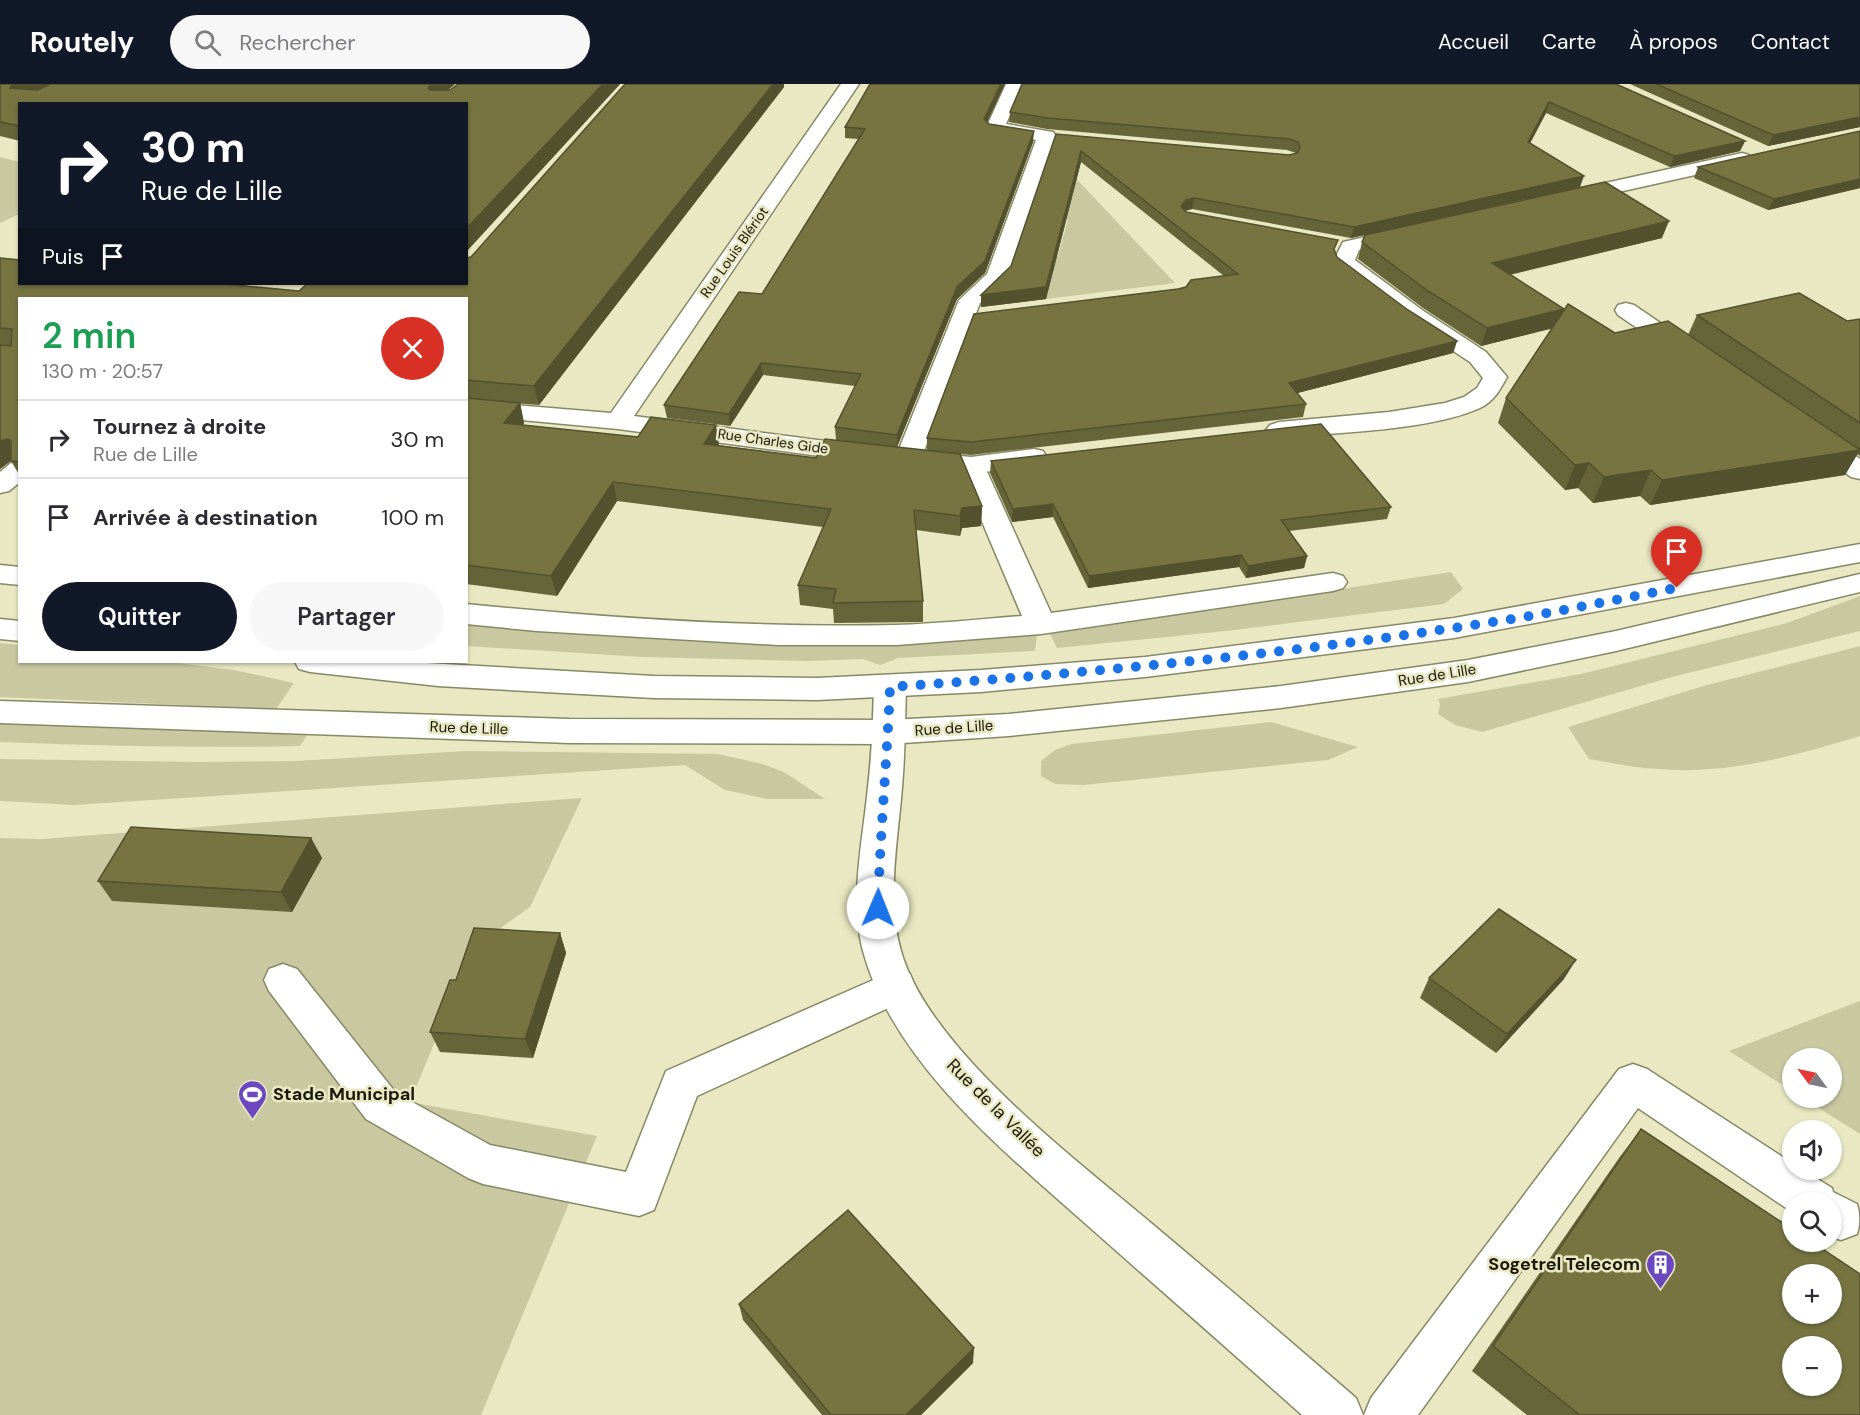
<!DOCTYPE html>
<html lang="fr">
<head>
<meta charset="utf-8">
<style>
  :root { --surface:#fff; --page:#f7f7f7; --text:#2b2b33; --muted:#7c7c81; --line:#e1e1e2; --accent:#111827 }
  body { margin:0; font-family:"DM Sans",sans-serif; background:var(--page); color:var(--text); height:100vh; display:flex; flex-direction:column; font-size:22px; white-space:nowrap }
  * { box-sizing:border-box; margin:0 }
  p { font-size:20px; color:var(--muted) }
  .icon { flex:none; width:33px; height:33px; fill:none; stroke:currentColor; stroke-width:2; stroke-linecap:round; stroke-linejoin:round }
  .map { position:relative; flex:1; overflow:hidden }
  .drawer { position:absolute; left:18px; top:213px; width:450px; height:366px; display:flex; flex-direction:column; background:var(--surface); border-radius:0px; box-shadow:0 2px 4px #0004 }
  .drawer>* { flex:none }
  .guide { position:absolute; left:18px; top:18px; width:450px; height:183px; border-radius:0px; box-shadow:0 2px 4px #0004; background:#111827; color:#fff; overflow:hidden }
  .needle { width:39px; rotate:303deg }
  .tools { position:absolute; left:1782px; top:964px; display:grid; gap:12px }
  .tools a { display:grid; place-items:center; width:60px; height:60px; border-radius:50%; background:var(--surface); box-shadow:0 2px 4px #0004; font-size:30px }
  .pin { position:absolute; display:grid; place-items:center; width:51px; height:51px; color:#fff; margin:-62px -26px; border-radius:50% 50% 50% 0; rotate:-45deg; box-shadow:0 0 6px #0007 }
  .pin .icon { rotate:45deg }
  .me { position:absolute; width:66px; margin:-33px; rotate:1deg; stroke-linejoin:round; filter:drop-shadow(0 0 4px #0008) }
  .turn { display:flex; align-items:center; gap:21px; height:126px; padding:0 24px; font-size:27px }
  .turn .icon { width:78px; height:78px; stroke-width:2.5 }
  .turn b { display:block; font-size:42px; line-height:51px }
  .then { display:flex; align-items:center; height:57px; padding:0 24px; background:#0003; gap:12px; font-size:22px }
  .round { display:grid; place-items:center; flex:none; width:63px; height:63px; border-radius:32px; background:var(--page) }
  .head { display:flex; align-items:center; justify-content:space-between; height:102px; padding:0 24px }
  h1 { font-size:36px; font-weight:600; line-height:45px; color:#1e9e55 }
  .button { display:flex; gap:12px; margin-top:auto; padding:12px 24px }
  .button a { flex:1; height:69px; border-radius:36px; background:var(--accent); color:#fff; font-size:24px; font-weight:600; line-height:69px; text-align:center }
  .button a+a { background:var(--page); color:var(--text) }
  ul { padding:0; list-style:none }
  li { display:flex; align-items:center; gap:18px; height:78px; padding:0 24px; border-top:2px solid var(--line) }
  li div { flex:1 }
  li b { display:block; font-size:22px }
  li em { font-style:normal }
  header { display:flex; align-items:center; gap:36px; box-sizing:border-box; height:84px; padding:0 30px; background:var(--accent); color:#fff }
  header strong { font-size:28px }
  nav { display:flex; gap:33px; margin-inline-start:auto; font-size:21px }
  .search { width:420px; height:54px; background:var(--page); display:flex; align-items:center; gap:15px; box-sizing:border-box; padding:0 21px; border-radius:33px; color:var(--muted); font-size:22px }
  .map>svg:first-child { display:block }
  .green { fill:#cac8a1 }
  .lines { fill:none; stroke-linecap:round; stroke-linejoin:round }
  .service-casing { stroke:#898865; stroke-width:3 }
  .minor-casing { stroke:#898865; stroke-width:3 }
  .secondary-casing { stroke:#898865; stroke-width:3 }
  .service { fill:#fff; fill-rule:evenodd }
  .minor { fill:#fff; fill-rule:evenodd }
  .secondary { fill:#fff; fill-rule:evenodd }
  .wall { fill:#666439 }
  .shaded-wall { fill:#53512e }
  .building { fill:#777442; stroke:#53512e; stroke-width:1.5; fill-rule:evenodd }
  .route { stroke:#1a73e8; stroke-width:10; stroke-dasharray:0 18 }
  .labels { text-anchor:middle; stroke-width:5; stroke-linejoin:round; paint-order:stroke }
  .far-street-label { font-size:14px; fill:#19180a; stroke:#e9e8c2 }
  .street-label { font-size:15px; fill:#19180a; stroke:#e9e8c2 }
  .near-poi-label { font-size:18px; font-weight:bold; fill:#19180a; stroke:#e9e8c2; text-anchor:start }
  .near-street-label { font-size:18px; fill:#19180a; stroke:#e9e8c2 }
</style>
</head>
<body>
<header>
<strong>Routely</strong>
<div class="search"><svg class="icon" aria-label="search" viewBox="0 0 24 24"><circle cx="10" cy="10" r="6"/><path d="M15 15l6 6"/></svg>Rechercher</div>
<nav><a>Accueil</a><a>Carte</a><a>À propos</a><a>Contact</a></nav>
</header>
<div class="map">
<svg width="1860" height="1331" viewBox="0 0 1860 1331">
  <rect width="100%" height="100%" fill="#e9e8c2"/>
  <g class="green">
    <polygon points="1047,64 1175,199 982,223 975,219 1011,168 1058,172 1068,135 1025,131"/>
    <polygon points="0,73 20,78 19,130 0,139"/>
    <polygon points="1451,488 1463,505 1444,520 1226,547 1057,564 1050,550"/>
    <polygon points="1860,512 1860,547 1672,593 1482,648 1455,641 1438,630 1440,620 1438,615 1581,590 1787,539"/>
    <polygon points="466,535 1037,549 1037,551 1035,567 898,574 880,581 863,575 807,577 643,573 467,562"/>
    <polygon points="0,559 19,561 20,578 169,578 234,586 294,599 276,625 0,613"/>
    <path d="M1860 562V652C1794 672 1728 691 1657 685 1635 684 1612 679 1589 675L1568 643 1707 601Z"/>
    <polygon points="1271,638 1358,663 1328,676 1084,701 1055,700 1041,692 1041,677 1055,666 1072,660"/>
    <path d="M0 639 308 650 300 662C200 664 100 662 0 658Z"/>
    <polygon points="466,667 718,670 763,680 784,688 825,715 767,715 725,706 685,681 75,721 0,717 0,675 199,678 295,677"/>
    <polygon points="582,714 530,823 474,863 410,1018 597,1052 481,1331 0,1331 0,754 42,755"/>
    <polygon points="1860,917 1860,1050 1803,1014 1832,1014 1832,975 1792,975 1792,1007 1729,967"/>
  </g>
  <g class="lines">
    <defs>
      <g id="service">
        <polygon points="1006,0 1024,0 1006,40 1047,47 1053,48 1056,52 1008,193 980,219 921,375 917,381 908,383 899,381 895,375 959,216 987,190 1036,56 995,49 989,48 986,44"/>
        <polygon points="1626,219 1634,221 1694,262 1698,267 1694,272 1686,274 1678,272 1618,231 1615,226 1618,221"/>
        <polygon points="1816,348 1825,351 1860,375 1860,395 1851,393 1807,361 1803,356 1807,351"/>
        <path d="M971 373 980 375 984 381 1051 529 1333 489 1343 492 1347 498 1343 504 1333 507 1041 550 897 561H778L537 547 466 540V520C608 534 752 544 895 541 937 540 980 535 1022 532L958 381 962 375Z"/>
        <polygon points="20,377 20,398 9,407 0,409 0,388 11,379"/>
        <polygon points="0,481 20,483 20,501 0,499"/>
        <polygon points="283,880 297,885 396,1009 490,1061 626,1088 666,987 896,886 910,890 915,902 910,914 697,1012 654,1126 639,1132 483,1100 468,1094 366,1035 269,907 264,896 269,885"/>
        <path d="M1633 980 1647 985 1792 1079V1086H1803L1832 1104 1833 1108 1857 1120C1860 1130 1860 1140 1857 1150L1841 1156 1832 1153V1119H1792V1128L1638 1024 1418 1331H1364L1371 1314 1619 985Z"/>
      </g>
      <g id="minor">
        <polygon points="841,0 859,0 634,332 864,362 873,365 877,370 873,375 864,378 618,345 466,331 466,317 611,329"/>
        <polygon points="1742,69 1749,71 1751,75 1749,79 1569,119 1562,117 1559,113 1562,109 1569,107"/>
        <path d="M1405 144 1412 146 1415 150 1412 154 1359 166 1355 176 1422 226 1486 268 1507 293C1500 306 1494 317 1480 324 1429 347 1337 348 1279 354L1270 351 1266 346 1270 341 1279 338 1389 328 1445 319 1464 313 1477 304 1483 294 1470 278 1406 236 1333 178 1343 158Z"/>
        <path d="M1034 365 1043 367 1047 373 1043 379C1000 389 952 392 909 382L905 376 909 370 918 368 971 373Z"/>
        <path d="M890 592 901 595 906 603C905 636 905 670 902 703 898 756 886 815 901 867 928 964 1075 1075 1151 1139 1220 1197 1288 1255 1356 1314L1363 1331H1302C1234 1270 1165 1210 1096 1149 1011 1073 894 982 863 867 849 815 863 756 868 703 872 670 873 637 874 603L879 595Z"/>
      </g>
      <g id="secondary">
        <polygon points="1860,460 1860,478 1454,554 1145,593 981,608 817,616 654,614 438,602 310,588 299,585 295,578 409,578 654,592 817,594 981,586 1145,573 1454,534"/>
        <polygon points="1860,490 1860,508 1616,567 1468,598 1281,624 1009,652 888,660 569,659 0,639 0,617 569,635 888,636 1009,630 1281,602 1468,576 1616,547"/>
        <polygon points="0,535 20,537 20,557 0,555"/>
      </g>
    </defs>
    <use href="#service" class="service-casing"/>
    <use href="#minor" class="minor-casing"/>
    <use href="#secondary" class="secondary-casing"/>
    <use href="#service" class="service"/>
    <use href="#minor" class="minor"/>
    <use href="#secondary" class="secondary"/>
  </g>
  <g class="wall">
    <polygon points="0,0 455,0 448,6 450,6 458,0 620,0 466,168 466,20 20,20 20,57 0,52"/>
    <polygon points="1616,0 1745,57 1740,67 1670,83 1546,29 1530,59 1580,103 1351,154 1192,125 1185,127 1186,128 1335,169 1337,173 1408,226 1457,257 1453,269 1297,309 1306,320 1303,333 971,371 927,367 927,354 1178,205 1224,192 1081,78 1046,215 981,223 1011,182 1056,50 1289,71 1296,69 1287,66 1047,45 1009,38 1010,28"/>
    <polygon points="1630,0 1860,0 1860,43 1768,62"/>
    <polygon points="784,3 539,321 513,319 520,319 524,339 523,341 638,353 719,360 718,361 816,374 893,363 836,356 835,343 855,302 763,291 730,342 667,334 664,321 762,210 858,55 845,54 845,43 988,38 989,40 1033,58 985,189 957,215 897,363 982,422 981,442 962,444 960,452 916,446 923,517 923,538 834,539 833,525 800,521 798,501 823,443 617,417 557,512 466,500 466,214 20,378 20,392 11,377 0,385 0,174 20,200 299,207 466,200 471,173"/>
    <polygon points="1860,47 1860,104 1768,126 1694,94 1698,83"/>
    <polygon points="1662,154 1510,191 1564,225 1615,249 1688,251 1697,231 1847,237 1860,235 1860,372 1857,370 1845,391 1650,421 1640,412 1593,419 1578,404 1565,406 1498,339 1506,314 1552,244 1481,262 1423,224 1358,175 1362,158"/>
    <polygon points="991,377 1391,423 1387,435 1289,447 1307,472 1304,484 1246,494 1239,483 1088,504 1053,433 1012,438 990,389"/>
    <polygon points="311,754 322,774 292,828 112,817 98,797"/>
    <polygon points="560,849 566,869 533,974 440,968 430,948 456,896"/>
    <polygon points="1429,894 1564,895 1496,969 1420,914"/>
    <polygon points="1641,1045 1860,1331 1527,1331 1472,1287 1619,1074"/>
    <polygon points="739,1220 973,1279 921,1331 822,1331 743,1236"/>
  </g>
  <g class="shaded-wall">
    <polygon points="13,0 54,0 21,14 10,4"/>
    <polygon points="432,0 455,0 432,20 428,4"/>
    <polygon points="603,0 620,0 466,168 466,145"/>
    <polygon points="773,0 784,0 784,3 539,321 534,302"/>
    <polygon points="1001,0 1005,0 984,45 984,35"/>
    <polygon points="1549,18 1546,29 1525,69 1528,58"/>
    <polygon points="1860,33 1860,43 1768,62 1773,51"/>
    <polygon points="1034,47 1033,58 985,189 957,215 897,363 897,351 957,203"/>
    <polygon points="1745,57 1740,67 1670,83 1674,72"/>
    <polygon points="1081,67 1081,78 1046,215 981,223 981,211 1046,203"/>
    <polygon points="1584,92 1580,103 1351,154 1354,143"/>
    <polygon points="1860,95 1860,104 1768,126 1774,115"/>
    <polygon points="1194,114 1192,125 1184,127 1181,122 1186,116"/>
    <polygon points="1669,137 1662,154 1486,196 1492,179"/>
    <polygon points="1564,225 1558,243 1481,262 1487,244"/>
    <polygon points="1457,257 1453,269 1286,312 1289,299"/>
    <polygon points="761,279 763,291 730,342 729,330"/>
    <polygon points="520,319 524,339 509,358 504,339"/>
    <polygon points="716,341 719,360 707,379 704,360"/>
    <polygon points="8,355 20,375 10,377 0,385 0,357"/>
    <polygon points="1860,366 1845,391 1650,421 1662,396"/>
    <polygon points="1589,379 1578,404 1565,406 1575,381"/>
    <polygon points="1651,386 1640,412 1593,419 1604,393"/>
    <polygon points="613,398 617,417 557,512 551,492"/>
    <polygon points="1053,420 1053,433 1012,438 1013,425"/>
    <polygon points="982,422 981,442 962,444 960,452 960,432 962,424"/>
    <polygon points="1241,471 1239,483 1088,504 1089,492"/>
    <polygon points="1307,472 1304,484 1246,494 1248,482"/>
    <polygon points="311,754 322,774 292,828 281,808"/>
    <polygon points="560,849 566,869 533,974 525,955"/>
    <polygon points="1576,876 1564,895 1496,969 1507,950"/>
    <polygon points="974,1264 973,1279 921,1331 906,1331"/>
  </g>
  <g class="building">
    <polygon points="0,0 13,0 10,4 37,6 51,0 432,0 428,4 430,6 450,6 458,0 603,0 466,145 466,20 20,20 20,42 0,38"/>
    <polygon points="625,0 773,0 534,302 466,296 466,214 20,214 20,378 11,377 11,357 8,355 0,357 0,261 11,262 12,245 0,244 0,174 20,176 20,200 224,200 299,207 307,200 466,200 466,174 471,173"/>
    <polygon points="870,0 1001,0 984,35 989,40 1034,47 985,177 957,203 897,351 835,343 861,290 761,279 729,330 664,321 739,208 762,210 865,45 845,43"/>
    <polygon points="1022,0 1616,0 1745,57 1674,72 1549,18 1528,58 1584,92 1354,143 1194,114 1186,116 1181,122 1186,128 1338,156 1334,165 1337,173 1408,226 1457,257 1289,299 1306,320 971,358 927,354 974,230 1178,205 1186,203 1191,196 1238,190 1081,67 1046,203 981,211 1011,182 1056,50 1289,71 1297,69 1300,64 1298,58 1289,55 1048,34 1010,28"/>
    <polygon points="1656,0 1860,0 1860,33 1773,51"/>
    <polygon points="1860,47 1860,95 1774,115 1698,83"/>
    <polygon points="1605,98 1669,137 1492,179 1564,225 1487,244 1428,207 1362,158 1365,151"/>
    <polygon points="1799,209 1847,237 1860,235 1860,339 1697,231"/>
    <polygon points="1568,220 1615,249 1668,237 1860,366 1662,396 1651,386 1604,393 1589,379 1575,381 1506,314"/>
    <polygon points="466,314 520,319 504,339 638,353 651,333 716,341 704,360 816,374 825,355 960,370 982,422 962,424 960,432 914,426 923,517 833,519 836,505 798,501 831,425 613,398 551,492 466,481"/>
    <polygon points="1321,340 1391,423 1281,436 1307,472 1248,482 1241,471 1089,492 1053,420 1013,425 991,377"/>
    <polygon points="131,743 311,754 281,808 98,797"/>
    <polygon points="1499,825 1576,876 1507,950 1429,894"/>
    <polygon points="474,844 560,849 525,955 430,948 450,896 456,896"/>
    <path d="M1641 1045 1792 1145V1158H1812L1860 1190V1331H1580L1493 1262ZM1792 1191H1832V1230H1792ZM1792 1263H1832V1302H1792Z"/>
    <polygon points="848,1126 974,1264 906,1331 831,1331 739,1220"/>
  </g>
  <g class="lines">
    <path class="route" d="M878 824C880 750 887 677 890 603 1094 589 1297 569 1499 537 1559 528 1618 515 1677 504"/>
  </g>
  <defs>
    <symbol id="stadium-pin" viewBox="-11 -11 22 30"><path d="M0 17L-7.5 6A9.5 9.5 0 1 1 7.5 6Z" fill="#6b48c0" stroke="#e9e8c2"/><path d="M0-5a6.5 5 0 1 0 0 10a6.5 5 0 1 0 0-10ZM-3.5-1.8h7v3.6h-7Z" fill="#fff"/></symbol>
    <symbol id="building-pin" viewBox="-11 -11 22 30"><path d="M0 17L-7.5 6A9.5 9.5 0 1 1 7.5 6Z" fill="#6b48c0" stroke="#e9e8c2"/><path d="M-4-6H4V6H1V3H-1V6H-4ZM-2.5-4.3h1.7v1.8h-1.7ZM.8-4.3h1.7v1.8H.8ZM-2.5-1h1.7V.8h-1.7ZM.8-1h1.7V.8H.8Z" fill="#fff"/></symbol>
  </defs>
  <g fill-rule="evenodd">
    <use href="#stadium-pin" x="236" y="994" width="33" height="45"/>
    <use href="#building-pin" x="1644" y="1164" width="33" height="45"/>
  </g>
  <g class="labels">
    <g class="far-street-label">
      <text transform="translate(734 168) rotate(-55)" y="5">Rue Louis Blériot</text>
      <text transform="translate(773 357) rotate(8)" y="5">Rue Charles Gide</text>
    </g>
    <g class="street-label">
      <text transform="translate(1437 591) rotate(-9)" y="5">Rue de Lille</text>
      <text transform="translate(469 644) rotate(2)" y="5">Rue de Lille</text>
      <text transform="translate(954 644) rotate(-4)" y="5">Rue de Lille</text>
    </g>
    <g class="near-poi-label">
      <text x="273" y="1016">Stade Municipal</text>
      <text x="1640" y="1186" text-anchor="end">Sogetrel Telecom</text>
    </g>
    <g class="near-street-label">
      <text transform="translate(996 1024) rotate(45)" y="6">Rue de la Vallée</text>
    </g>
  </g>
</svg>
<div class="tools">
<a><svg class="needle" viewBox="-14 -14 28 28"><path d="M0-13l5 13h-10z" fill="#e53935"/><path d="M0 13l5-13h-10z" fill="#7c7c81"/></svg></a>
<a><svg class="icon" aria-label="sound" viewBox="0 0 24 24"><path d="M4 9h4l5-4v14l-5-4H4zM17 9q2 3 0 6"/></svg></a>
<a><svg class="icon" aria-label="search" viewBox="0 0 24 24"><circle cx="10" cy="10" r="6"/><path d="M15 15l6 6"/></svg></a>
<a>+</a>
<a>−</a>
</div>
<div class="pin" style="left:1677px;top:504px;background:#d93025"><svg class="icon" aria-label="arrive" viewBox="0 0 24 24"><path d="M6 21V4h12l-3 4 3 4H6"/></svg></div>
<svg class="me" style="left:878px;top:824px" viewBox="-20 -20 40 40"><circle r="19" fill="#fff"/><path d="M0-13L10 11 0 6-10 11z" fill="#1a73e8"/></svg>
<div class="guide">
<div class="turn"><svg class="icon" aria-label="right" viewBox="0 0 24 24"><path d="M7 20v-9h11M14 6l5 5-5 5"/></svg><div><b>30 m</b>Rue de Lille</div></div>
<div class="then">Puis<svg class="icon" aria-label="arrive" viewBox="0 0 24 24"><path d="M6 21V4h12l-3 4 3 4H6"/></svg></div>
</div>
<section class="drawer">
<div class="head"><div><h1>2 min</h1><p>130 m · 20:57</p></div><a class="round" style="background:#d93025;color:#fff"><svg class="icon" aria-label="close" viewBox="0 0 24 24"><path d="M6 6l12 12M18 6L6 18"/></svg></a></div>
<ul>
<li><svg class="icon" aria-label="right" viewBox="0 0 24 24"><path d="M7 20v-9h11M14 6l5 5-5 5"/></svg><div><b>Tournez à droite</b><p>Rue de Lille</p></div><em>30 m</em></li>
<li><svg class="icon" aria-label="arrive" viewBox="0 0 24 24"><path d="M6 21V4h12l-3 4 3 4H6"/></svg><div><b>Arrivée à destination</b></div><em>100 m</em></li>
</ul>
<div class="button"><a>Quitter</a><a>Partager</a></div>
</section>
</div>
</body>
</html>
